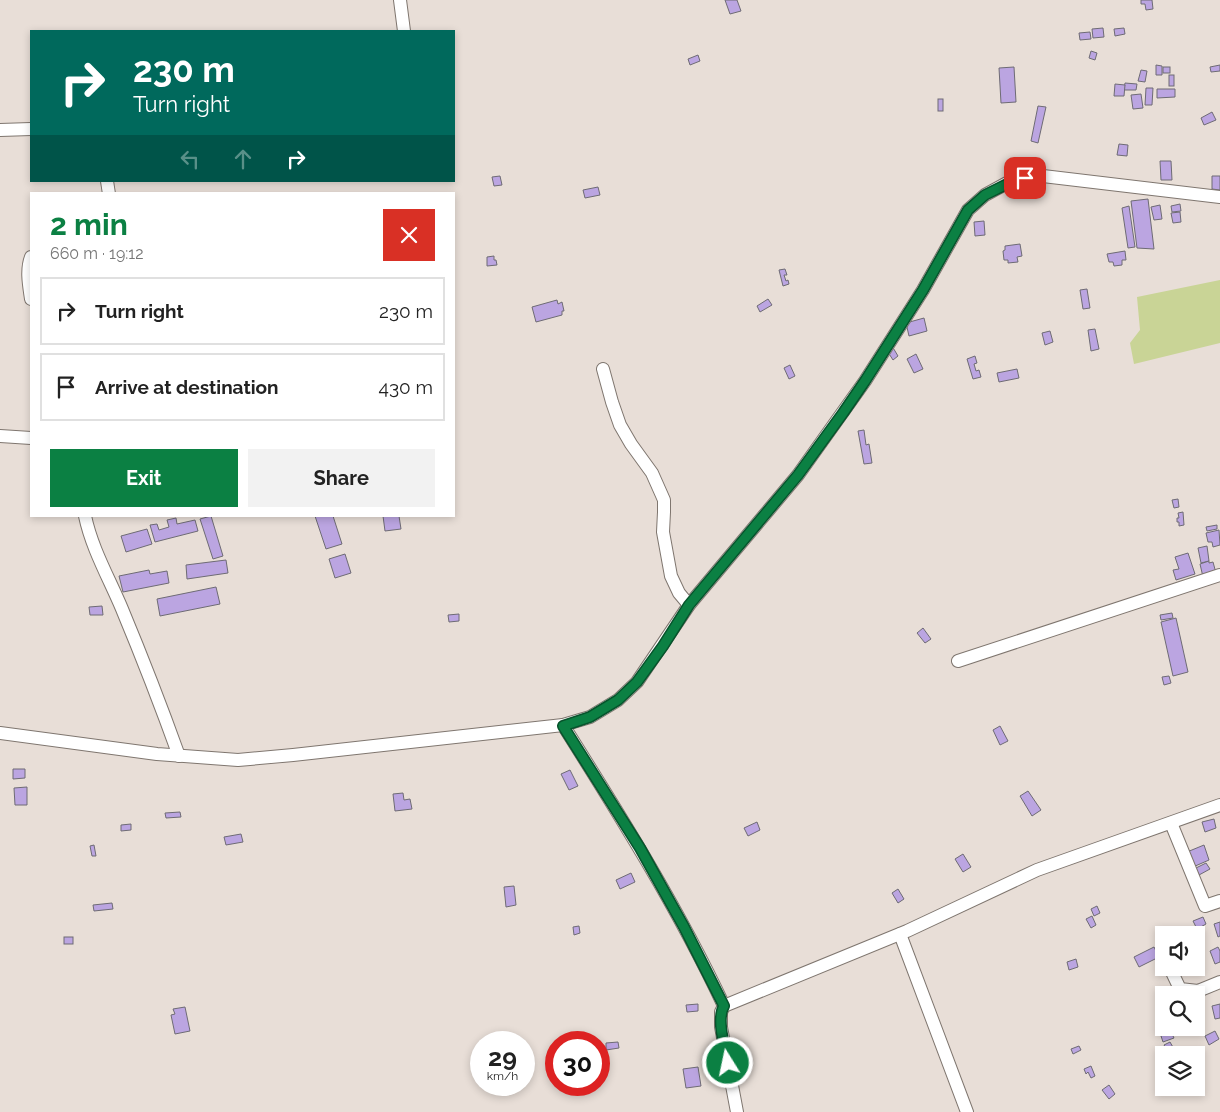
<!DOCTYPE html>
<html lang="en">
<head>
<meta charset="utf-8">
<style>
  :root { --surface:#fff; --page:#f2f2f2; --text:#222; --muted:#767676; --line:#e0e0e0; --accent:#0b8043 }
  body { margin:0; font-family:Raleway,sans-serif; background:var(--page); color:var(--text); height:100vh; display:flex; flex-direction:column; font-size:19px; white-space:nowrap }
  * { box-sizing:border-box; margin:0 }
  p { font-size:16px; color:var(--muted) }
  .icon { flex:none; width:28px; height:28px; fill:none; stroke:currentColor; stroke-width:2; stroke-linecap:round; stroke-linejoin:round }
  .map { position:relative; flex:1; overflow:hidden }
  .side { position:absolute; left:30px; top:192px; width:425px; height:325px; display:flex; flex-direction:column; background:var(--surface); border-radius:0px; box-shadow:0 2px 8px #0003 }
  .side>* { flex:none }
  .banner { position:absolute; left:30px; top:30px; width:425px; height:152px; border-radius:0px; box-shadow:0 2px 8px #0003; background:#00695c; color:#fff; overflow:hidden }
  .fabs { position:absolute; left:1155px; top:926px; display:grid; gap:10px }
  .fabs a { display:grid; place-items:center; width:50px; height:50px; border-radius:0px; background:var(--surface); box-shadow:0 2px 8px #0003; font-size:25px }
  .speed { position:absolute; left:470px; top:1031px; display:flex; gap:10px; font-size:25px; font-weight:700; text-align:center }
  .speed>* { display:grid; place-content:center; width:65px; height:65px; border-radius:50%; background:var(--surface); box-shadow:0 2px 8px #0003; line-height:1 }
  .speed small { font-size:12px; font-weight:400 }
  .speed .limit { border:8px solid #d22; background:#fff; color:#111 }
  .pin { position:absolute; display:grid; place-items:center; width:42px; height:42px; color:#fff; margin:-21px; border-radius:10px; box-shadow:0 2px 8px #0006 }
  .me { position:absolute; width:55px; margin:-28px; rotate:350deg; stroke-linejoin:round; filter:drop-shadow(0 0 4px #0008) }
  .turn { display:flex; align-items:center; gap:18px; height:105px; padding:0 20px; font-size:22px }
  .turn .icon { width:65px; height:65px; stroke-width:2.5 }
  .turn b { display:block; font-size:35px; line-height:42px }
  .lanes { display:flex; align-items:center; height:48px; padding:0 20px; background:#0003; justify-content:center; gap:25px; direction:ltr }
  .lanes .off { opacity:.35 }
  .round { display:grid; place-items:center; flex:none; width:52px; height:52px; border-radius:0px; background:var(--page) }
  .headline { display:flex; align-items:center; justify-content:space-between; height:85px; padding:0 20px }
  h1 { font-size:30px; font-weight:700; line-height:38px; color:var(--accent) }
  .primary-button { display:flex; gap:10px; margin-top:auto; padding:10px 20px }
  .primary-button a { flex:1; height:58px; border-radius:0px; background:var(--accent); color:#fff; font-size:20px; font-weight:700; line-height:58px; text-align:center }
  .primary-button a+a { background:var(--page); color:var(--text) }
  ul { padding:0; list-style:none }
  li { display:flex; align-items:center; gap:15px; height:68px; margin:0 10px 8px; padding:0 10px; border:2px solid var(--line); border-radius:0px }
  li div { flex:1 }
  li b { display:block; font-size:19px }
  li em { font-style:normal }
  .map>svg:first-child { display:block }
  .green { fill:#c9d496 }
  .building { fill:#bba5e1; stroke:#6e6b74 }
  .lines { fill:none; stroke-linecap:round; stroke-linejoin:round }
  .minor-casing { stroke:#7f766f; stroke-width:14 }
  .minor { stroke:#fff; stroke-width:12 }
  .route-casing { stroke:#07532c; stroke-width:12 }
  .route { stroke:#0b8043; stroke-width:9 }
</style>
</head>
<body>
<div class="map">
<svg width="1220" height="1112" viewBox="0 0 1220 1112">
  <rect width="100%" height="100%" fill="#e8ded7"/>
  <polygon class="green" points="1220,280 1220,343 1134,364 1130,343 1140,330 1137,297"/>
  <g class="building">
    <polygon points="725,0 737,0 741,11 730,14"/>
    <polygon points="1141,0 1152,0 1153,9 1146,10 1145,4 1141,4"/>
    <polygon points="1103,28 1104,37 1093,38 1092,29"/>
    <polygon points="1124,28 1125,34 1115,36 1114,29"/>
    <polygon points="1090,32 1091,39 1080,40 1079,33"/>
    <polygon points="1091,51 1097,53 1095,60 1089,58"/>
    <polygon points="698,55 700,61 690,65 688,59"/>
    <polygon points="1156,65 1162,66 1162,75 1156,75"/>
    <polygon points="1220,65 1220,71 1211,72 1210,67"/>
    <polygon points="1014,67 1016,102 1001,103 999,68"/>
    <rect x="1163" y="67" width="7" height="6"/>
    <polygon points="1141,70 1147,71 1145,82 1138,81"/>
    <rect x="1169" y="75" width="5" height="11"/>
    <polygon points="1125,83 1137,84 1136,90 1124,90"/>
    <polygon points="1115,84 1125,85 1124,96 1114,96"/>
    <polygon points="1146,88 1153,88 1152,105 1145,105"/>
    <polygon points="1157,89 1175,89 1175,97 1157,98"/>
    <polygon points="1141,94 1143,108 1133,109 1131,95"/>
    <rect x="938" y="99" width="5" height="12"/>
    <polygon points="1038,106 1046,107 1038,143 1031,141"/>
    <polygon points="1212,112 1216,120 1204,125 1201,118"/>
    <polygon points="1119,144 1128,145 1127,156 1117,155"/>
    <polygon points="1160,161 1171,161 1172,180 1161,180"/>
    <polygon points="500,176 502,185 494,186 492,177"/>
    <polygon points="1212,176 1220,176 1220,190 1212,189"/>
    <polygon points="598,187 600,195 585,198 583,190"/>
    <polygon points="1148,199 1154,249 1137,248 1131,201"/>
    <polygon points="1180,204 1181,211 1172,212 1171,206"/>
    <polygon points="1160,205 1162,219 1154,220 1151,207"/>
    <polygon points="1129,206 1135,247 1128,248 1122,208"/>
    <polygon points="1180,212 1181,222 1173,223 1171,213"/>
    <polygon points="984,221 985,235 975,236 974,222"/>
    <polygon points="1020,244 1022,256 1017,257 1018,262 1008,263 1008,260 1004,260 1003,251 1005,250 1005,246"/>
    <polygon points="1125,251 1126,260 1122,260 1122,265 1114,266 1113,262 1109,262 1107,254"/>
    <polygon points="494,256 494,260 496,260 497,265 487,266 487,257"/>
    <polygon points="785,269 787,275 784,275 786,281 788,280 789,284 783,286 779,270"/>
    <polygon points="1087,289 1090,308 1083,309 1080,290"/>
    <polygon points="768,299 772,305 760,312 757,306"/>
    <polygon points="557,300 558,304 562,302 564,311 562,311 562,315 536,322 532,307"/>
    <polygon points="924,318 927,331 909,336 906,323"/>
    <polygon points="1095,329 1099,349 1091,351 1088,330"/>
    <polygon points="1050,331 1053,342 1045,345 1042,333"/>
    <polygon points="892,346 898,356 893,360 886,349"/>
    <polygon points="916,354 923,369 914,373 907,359"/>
    <polygon points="975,356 977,363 974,364 976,371 979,370 981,377 973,379 967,359"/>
    <polygon points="790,365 795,376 789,379 784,368"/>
    <polygon points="1017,369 1019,378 999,382 997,373"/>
    <polygon points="864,430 866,445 869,444 872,463 864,464 858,431"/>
    <polygon points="1178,499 1179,507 1174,508 1172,500"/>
    <polygon points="1183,512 1184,525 1179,526 1179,522 1177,522 1177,518 1179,518 1178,513"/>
    <polygon points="211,516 223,556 213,559 200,519"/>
    <polygon points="315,516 333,516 342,544 326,549"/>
    <polygon points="383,516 399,516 401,529 385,531"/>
    <polygon points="176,518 177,524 195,520 198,531 155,542 150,525 157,524 159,530 169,527 167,520"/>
    <polygon points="1217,525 1217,529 1207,531 1206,527"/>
    <polygon points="147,529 152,544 126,552 121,536"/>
    <polygon points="1219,530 1220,545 1213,547 1212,542 1208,542 1206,533"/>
    <polygon points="1207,546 1209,561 1201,563 1198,548"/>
    <polygon points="1188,553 1195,574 1176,580 1173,570 1179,569 1175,557"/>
    <polygon points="345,554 351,573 335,578 329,559"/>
    <polygon points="226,560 228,573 187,579 186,565"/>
    <polygon points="1209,561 1209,563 1213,562 1216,573 1203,577 1200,564"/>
    <polygon points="149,570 150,574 167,571 169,583 123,592 119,576"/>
    <polygon points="216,587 220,604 160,616 157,599"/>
    <polygon points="102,606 103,615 90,615 89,607"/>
    <polygon points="1172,613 1173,618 1161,620 1160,615"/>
    <polygon points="459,614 459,621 449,622 448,615"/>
    <polygon points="1176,618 1188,672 1173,676 1161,622"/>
    <polygon points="923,628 931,639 925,643 917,633"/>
    <polygon points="1169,676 1171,683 1164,685 1162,677"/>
    <polygon points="1000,726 1008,741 1000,745 993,730"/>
    <polygon points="13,769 25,769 25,778 13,779"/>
    <polygon points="570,770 578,786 569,790 561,774"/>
    <polygon points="27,787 27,805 15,805 14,788"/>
    <polygon points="1028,791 1041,810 1032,816 1020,796"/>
    <polygon points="403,793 404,800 410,799 412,809 395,811 393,794"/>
    <polygon points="180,812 181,817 166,818 165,813"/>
    <polygon points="1214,819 1216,828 1205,832 1202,822"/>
    <polygon points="757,822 760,830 748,836 744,828"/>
    <polygon points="131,824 131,830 121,831 121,825"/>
    <polygon points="241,834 243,842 226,845 224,837"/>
    <polygon points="94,845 96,856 92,856 90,846"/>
    <polygon points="1204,845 1209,860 1193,867 1187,852"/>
    <polygon points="963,854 971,867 963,872 955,859"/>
    <polygon points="1206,863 1210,869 1199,875 1196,868"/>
    <polygon points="631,873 635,882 620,889 616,880"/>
    <polygon points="514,886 516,905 506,907 504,887"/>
    <polygon points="898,889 904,899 898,903 892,893"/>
    <polygon points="112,903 113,909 94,911 93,905"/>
    <polygon points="1097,906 1100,913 1094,916 1091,909"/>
    <polygon points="1092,916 1096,925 1091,928 1086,919"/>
    <polygon points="1203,917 1206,924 1197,929 1193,921"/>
    <polygon points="1220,922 1220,936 1218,937 1214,924"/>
    <polygon points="579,926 580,933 574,935 573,927"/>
    <rect x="64" y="937" width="9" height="7"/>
    <polygon points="1154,947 1159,957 1139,967 1134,957"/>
    <polygon points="1218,947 1220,951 1220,962 1215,964 1210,951"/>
    <polygon points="1201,950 1204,958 1196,961 1196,951"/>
    <polygon points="1076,959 1078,967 1069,970 1067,962"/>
    <polygon points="698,1004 698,1011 687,1012 686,1005"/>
    <polygon points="1220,1004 1220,1018 1215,1019 1212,1006"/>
    <polygon points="185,1007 190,1031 175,1034 171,1015 175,1014 173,1009"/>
    <polygon points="1215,1031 1219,1039 1209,1045 1205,1036"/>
    <polygon points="1171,1032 1174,1038 1163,1042 1161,1036"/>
    <polygon points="618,1042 619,1048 606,1050 606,1043"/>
    <polygon points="1170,1042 1174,1049 1168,1052 1164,1045"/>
    <polygon points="1079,1046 1081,1050 1073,1054 1071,1049"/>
    <polygon points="1091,1066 1095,1076 1091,1078 1088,1072 1086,1074 1084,1069"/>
    <polygon points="698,1067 701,1086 686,1088 683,1069"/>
    <polygon points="1109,1085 1115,1094 1109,1099 1102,1090"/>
  </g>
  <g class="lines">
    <defs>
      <g id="minor">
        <polyline points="400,0 404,31"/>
        <polyline points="0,130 31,129"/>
        <polyline points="107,181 109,194"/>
        <path d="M31 257C26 270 29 285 31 299"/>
        <polyline points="603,369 612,402 620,425 631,444 652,473 664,500 664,512 663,532 671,576 679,593 689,605"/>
        <polyline points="0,436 31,438"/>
        <path d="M85 516C92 549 109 578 122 609 142 657 161 706 179 756"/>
        <polyline points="958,661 1220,575"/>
        <path d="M563 725C621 817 678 908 724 1006L721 1012V1027L737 1112"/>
        <polyline points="0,733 157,754 238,760 293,755 563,725 590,717 618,700 637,682 689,605 798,475 865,381 923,290 968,210 985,195 1007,183 1025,177 1043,176 1220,197"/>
        <polyline points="1171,823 1205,906 1220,901"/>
        <polyline points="900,934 967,1112"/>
        <polyline points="1163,950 1164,953"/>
        <polyline points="1170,968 1180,989 1198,991 1220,982"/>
        <polyline points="724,1006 907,931 1037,870 1220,805"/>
      </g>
    </defs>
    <use href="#minor" class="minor-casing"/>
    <use href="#minor" class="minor"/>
  </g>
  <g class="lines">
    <defs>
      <path id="route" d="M728 1063C725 1048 716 1019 724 1006L722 1002 684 927 640 848 563 726 590 717 618 700 637 682 663 646 689 605 798 475 843 413 865 381 923 290 968 210 985 195 1007 184 1025 178"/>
    </defs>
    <use href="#route" class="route-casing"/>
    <use href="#route" class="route"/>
  </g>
</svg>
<div class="fabs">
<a><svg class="icon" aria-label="sound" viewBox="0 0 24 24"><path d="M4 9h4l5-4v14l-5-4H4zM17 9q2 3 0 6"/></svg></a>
<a><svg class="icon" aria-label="search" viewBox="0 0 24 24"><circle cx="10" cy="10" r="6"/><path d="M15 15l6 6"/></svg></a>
<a><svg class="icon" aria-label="layers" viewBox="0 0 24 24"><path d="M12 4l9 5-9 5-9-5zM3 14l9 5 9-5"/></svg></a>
</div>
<div class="speed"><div>29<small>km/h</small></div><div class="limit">30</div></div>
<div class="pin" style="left:1025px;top:178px;background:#d93025"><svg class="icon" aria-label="arrive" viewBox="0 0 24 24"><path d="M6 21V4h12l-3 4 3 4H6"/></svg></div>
<svg class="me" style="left:728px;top:1063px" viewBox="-20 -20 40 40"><circle r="17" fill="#0b8043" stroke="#fff" stroke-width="3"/><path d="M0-11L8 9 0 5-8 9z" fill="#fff"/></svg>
<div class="banner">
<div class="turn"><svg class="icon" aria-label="right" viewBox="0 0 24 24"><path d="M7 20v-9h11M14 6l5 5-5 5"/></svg><div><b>230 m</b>Turn right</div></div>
<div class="lanes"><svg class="icon off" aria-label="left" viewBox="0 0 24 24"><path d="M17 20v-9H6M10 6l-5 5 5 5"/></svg><svg class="icon off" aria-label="ahead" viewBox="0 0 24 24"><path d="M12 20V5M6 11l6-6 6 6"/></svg><svg class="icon" aria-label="right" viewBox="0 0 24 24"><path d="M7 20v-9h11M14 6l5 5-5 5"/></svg></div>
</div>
<section class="side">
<div class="headline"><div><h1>2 min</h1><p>660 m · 19:12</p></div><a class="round" style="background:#d93025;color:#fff"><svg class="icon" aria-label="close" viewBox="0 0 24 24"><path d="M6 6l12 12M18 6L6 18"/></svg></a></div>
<ul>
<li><svg class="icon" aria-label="right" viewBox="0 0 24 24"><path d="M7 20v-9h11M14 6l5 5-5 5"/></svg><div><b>Turn right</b></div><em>230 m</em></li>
<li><svg class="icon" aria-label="arrive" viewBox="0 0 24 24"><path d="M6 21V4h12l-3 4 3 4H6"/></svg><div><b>Arrive at destination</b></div><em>430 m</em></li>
</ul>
<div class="primary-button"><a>Exit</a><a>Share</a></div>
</section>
</div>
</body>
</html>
